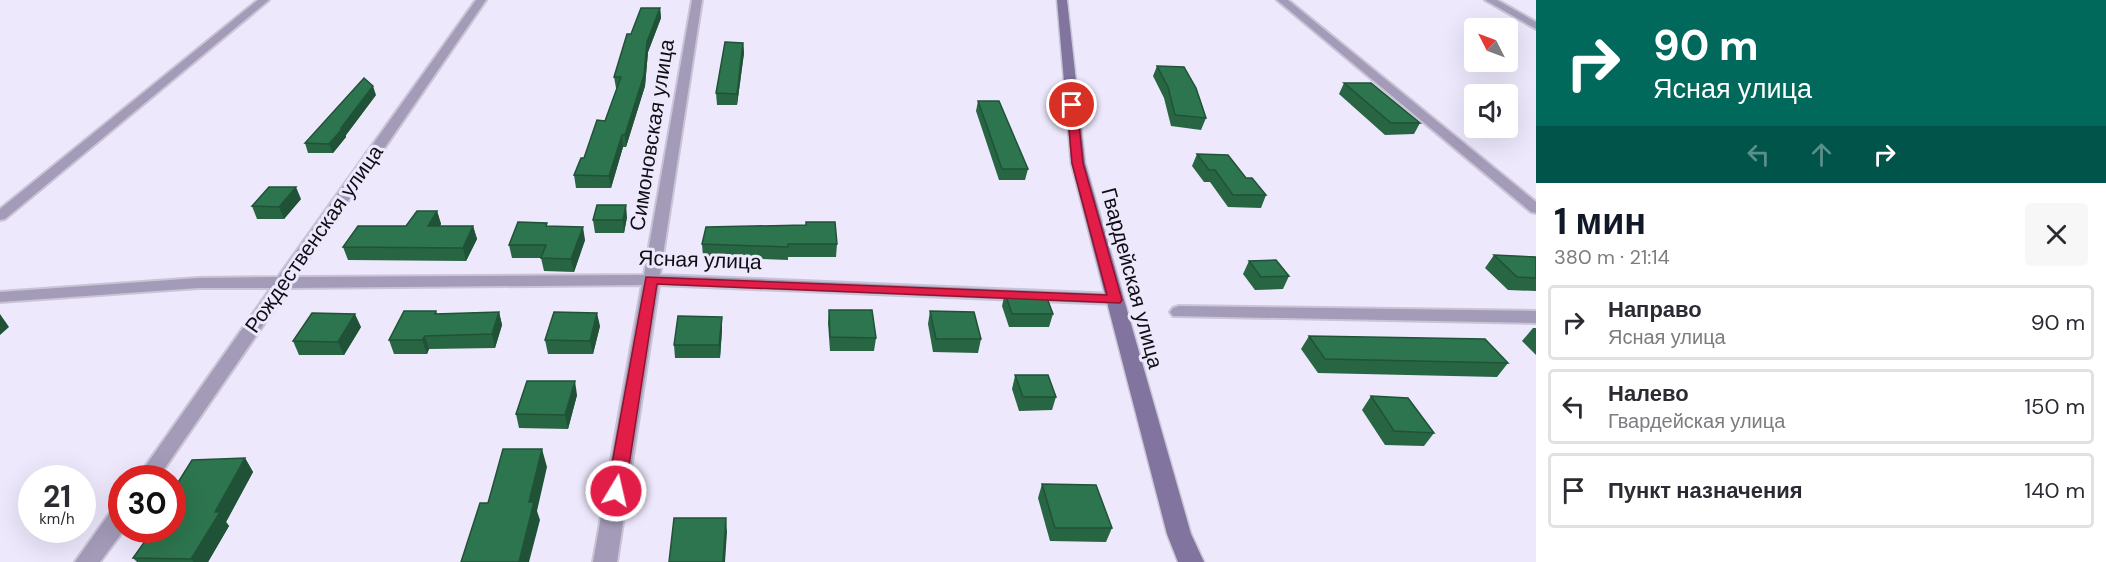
<!DOCTYPE html>
<html lang="ru">
<head>
<meta charset="utf-8">
<style>
  :root { --surface:#fff; --page:#f7f7f7; --text:#2b2b33; --muted:#7c7c81; --line:#e1e1e2; --accent:#111827 }
  body { margin:0; font-family:"DM Sans",sans-serif; background:var(--page); color:var(--text); height:100vh; display:flex; flex-direction:column; font-size:22px; white-space:nowrap }
  * { box-sizing:border-box; margin:0 }
  p { font-size:20px; color:var(--muted) }
  .icon { flex:none; width:33px; height:33px; fill:none; stroke:currentColor; stroke-width:2; stroke-linecap:round; stroke-linejoin:round }
  .map { position:relative; flex:1; overflow:hidden }
  .side { display:flex; flex-direction:column; background:var(--surface); width:570px }
  .side>* { flex:none }
  .hud { background:#00695c; color:#fff; overflow:hidden }
  .needle { width:39px; rotate:312deg }
  .controls { position:absolute; left:1464px; top:18px; display:grid; gap:12px }
  .controls a { display:grid; place-items:center; width:54px; height:54px; border-radius:6px; background:var(--surface); box-shadow:0 6px 24px #0002; font-size:30px }
  .speed { position:absolute; left:18px; top:465px; display:flex; gap:12px; font-size:30px; font-weight:700; text-align:center }
  .speed>* { display:grid; place-content:center; width:78px; height:78px; border-radius:50%; background:var(--surface); box-shadow:0 6px 24px #0002; line-height:1 }
  .speed small { font-size:15px; font-weight:400 }
  .speed .limit { border:9px solid #d22; background:#fff; color:#111 }
  .pin { position:absolute; display:grid; place-items:center; width:51px; height:51px; color:#fff; margin:-26px; border:3px solid #fff; border-radius:50%; box-shadow:0 2px 6px #0007 }
  .me { position:absolute; width:66px; margin:-33px; rotate:9deg; stroke-linejoin:round; filter:drop-shadow(0 0 4px #0008) }
  .turn { display:flex; align-items:center; gap:21px; height:126px; padding:0 18px; font-size:27px }
  .turn .icon { width:78px; height:78px; stroke-width:2.5 }
  .turn b { display:block; font-size:42px; line-height:51px }
  .lanes { display:flex; align-items:center; height:57px; padding:0 18px; background:#0003; justify-content:center; gap:30px; direction:ltr }
  .lanes .off { opacity:.35 }
  .round { display:grid; place-items:center; flex:none; width:63px; height:63px; border-radius:6px; background:var(--page) }
  .headline { display:flex; align-items:center; justify-content:space-between; height:102px; padding:0 18px }
  h1 { font-size:36px; font-weight:700; line-height:45px; color:var(--accent) }
  ul { padding:0; list-style:none }
  li { display:flex; align-items:center; gap:18px; height:75px; margin:0 12px 9px; padding:0 6px; border:3px solid var(--line); border-radius:6px }
  li div { flex:1 }
  li b { display:block; font-size:22px }
  li em { font-style:normal }
  main { display:flex; flex:1; min-height:0 }
  .map>svg:first-child { display:block }
  .lines { fill:none; stroke-linecap:round; stroke-linejoin:round }
  .street-casing { stroke:#c9c5d7; stroke-width:4 }
  .secondary-casing { stroke:#c9c5d7; stroke-width:3 }
  .street { fill:#a39bb8; fill-rule:evenodd }
  .secondary { fill:#81749e; fill-rule:evenodd }
  .wall { fill:#276543 }
  .shaded-wall { fill:#205237 }
  .building { fill:#2d754e; stroke:#205237; stroke-width:1.5 }
  .route { fill:#e11d48; stroke:#92132f; stroke-width:1.5 }
  .labels { text-anchor:middle; stroke-width:6; stroke-linejoin:round; paint-order:stroke }
  .street-label { font-size:21px; fill:#0f0e14; stroke:#ede8fc }
</style>
</head>
<body>
<main>
<div class="map">
<svg width="1536" height="562" viewBox="0 0 1536 562">
  <rect width="100%" height="100%" fill="#ede8fc"/>
  <g class="lines">
    <defs>
      <g id="street">
        <polygon points="258,0 269,0 5,219 0,220 0,209"/>
        <polygon points="476,0 486,0 296,277 644,275 692,0 702,0 660,275 1115,294 1121,295 1123,299 1121,303 1115,304 659,285 617,562 593,562 642,285 289,288 158,478 137,478 271,288 198,288 0,302 0,292 198,278 278,277"/>
        <polygon points="1277,0 1288,0 1536,202 1536,213 1531,212"/>
        <polygon points="1485,0 1497,0 1536,22 1536,29"/>
        <polygon points="1179,306 1536,311 1536,323 1173,316 1170,312 1173,308"/>
        <polygon points="122,505 122,530 124,530 100,562 75,562 114,507"/>
      </g>
      <polygon id="secondary" points="1057,0 1067,0 1085,163 1191,534 1204,562 1178,562 1167,534 1071,163"/>
    </defs>
    <use href="#street" class="street-casing"/>
    <use href="#secondary" class="secondary-casing"/>
    <use href="#street" class="street"/>
    <use href="#secondary" class="secondary"/>
  </g>
  <g class="wall">
    <polygon points="660,8 661,18 648,52 645,86 626,147 623,147 611,188 576,188 574,175 605,121 617,88 616,88 614,77"/>
    <polygon points="743,43 744,53 737,105 717,105 716,93"/>
    <polygon points="1157,66 1206,118 1201,130 1171,126 1164,98 1153,76"/>
    <polygon points="1344,83 1420,123 1414,134 1385,135 1339,94"/>
    <polygon points="376,95 346,135 346,137 333,153 308,153 305,143"/>
    <polygon points="978,101 1028,169 1025,180 999,180 976,111"/>
    <polygon points="1197,154 1246,178 1266,195 1261,208 1228,207 1210,182 1204,182 1192,166"/>
    <polygon points="301,199 284,219 257,219 252,206"/>
    <polygon points="437,211 441,224 440,226 473,226 477,239 466,261 348,260 343,247 406,226"/>
    <polygon points="627,217 624,233 595,233 593,220"/>
    <polygon points="548,227 585,240 574,272 544,271 541,258 512,258 509,245"/>
    <polygon points="702,244 837,244 836,257 788,257 788,260 703,257"/>
    <polygon points="1494,255 1536,257 1536,291 1508,290 1485,268"/>
    <polygon points="1249,261 1289,276 1283,289 1255,290 1243,274"/>
    <polygon points="1005,293 1053,314 1049,327 1009,327 1002,306"/>
    <polygon points="829,310 876,338 874,351 830,351 828,323"/>
    <polygon points="436,311 437,314 499,312 502,325 495,348 429,349 427,354 394,354 389,340"/>
    <polygon points="930,311 981,339 978,353 933,352 928,324"/>
    <polygon points="600,326 593,354 548,354 545,340"/>
    <polygon points="361,327 344,355 299,355 293,341"/>
    <polygon points="1533,328 1536,328 1536,355 1522,341"/>
    <polygon points="722,330 720,358 675,358 674,345"/>
    <polygon points="1309,336 1508,363 1497,377 1318,373 1301,349"/>
    <polygon points="1015,376 1056,397 1052,410 1019,411 1012,389"/>
    <polygon points="577,395 568,429 519,428 516,414"/>
    <polygon points="1371,396 1434,433 1424,446 1385,445 1362,410"/>
    <polygon points="245,458 253,472 226,522 229,526 208,562 137,562 133,558 175,497 172,492"/>
    <polygon points="1042,484 1112,528 1106,542 1050,541 1038,498"/>
  </g>
  <g class="shaded-wall">
    <polygon points="660,8 661,18 648,52 645,86 626,147 625,135 647,42"/>
    <polygon points="743,43 744,53 737,105 737,94"/>
    <polygon points="373,86 376,95 346,135 346,137 333,153 329,144"/>
    <polygon points="622,135 623,147 611,188 609,176"/>
    <polygon points="296,187 301,199 284,219 279,207"/>
    <polygon points="626,205 627,217 624,233 623,220"/>
    <polygon points="437,211 441,224 432,239 428,226"/>
    <polygon points="473,226 477,239 466,261 463,248"/>
    <polygon points="583,227 585,240 574,272 571,259"/>
    <polygon points="499,312 502,325 495,348 492,334"/>
    <polygon points="597,313 600,326 593,354 590,341"/>
    <polygon points="0,314 9,327 0,335"/>
    <polygon points="355,314 361,327 344,355 338,342"/>
    <polygon points="722,317 722,330 720,358 719,345"/>
    <polygon points="425,336 429,349 427,354 422,340"/>
    <polygon points="575,381 577,395 568,429 565,415"/>
    <polygon points="542,449 547,467 537,511 540,520 529,562 519,562 529,502"/>
    <polygon points="245,458 253,472 226,522 229,526 208,562 194,562 191,559 215,512"/>
    <polygon points="726,518 727,532 725,562 723,562"/>
  </g>
  <g class="building">
    <polygon points="641,8 660,8 647,42 644,75 625,135 622,135 609,176 574,175 581,158 584,158 597,120 605,121 621,77 614,77 627,34 631,34"/>
    <polygon points="725,42 743,43 737,94 716,93"/>
    <polygon points="1157,66 1184,67 1196,88 1206,118 1175,115 1168,87"/>
    <polygon points="364,78 373,86 341,128 343,128 329,144 305,143"/>
    <polygon points="1344,83 1371,83 1420,123 1391,123"/>
    <polygon points="978,101 999,101 1028,169 1002,169"/>
    <polygon points="1197,154 1228,155 1246,178 1252,178 1266,195 1233,195 1215,170 1209,170"/>
    <polygon points="269,187 296,187 279,207 252,206"/>
    <polygon points="597,205 626,205 623,220 593,220"/>
    <polygon points="417,211 437,211 428,226 473,226 463,248 343,247 358,226 406,226"/>
    <polygon points="518,222 547,223 546,226 583,227 571,259 541,258 546,245 509,245"/>
    <polygon points="806,222 835,222 837,244 788,244 788,247 702,244 706,227 806,225"/>
    <polygon points="1494,255 1536,257 1536,278 1517,277"/>
    <polygon points="1276,260 1289,276 1261,277 1249,261"/>
    <polygon points="1005,293 1045,293 1053,314 1012,314"/>
    <polygon points="829,310 872,310 876,338 830,337"/>
    <polygon points="404,311 436,311 435,314 499,312 492,334 425,336 422,340 389,340"/>
    <polygon points="930,311 974,312 981,339 936,339"/>
    <polygon points="554,312 597,313 590,341 545,340"/>
    <polygon points="312,313 355,314 338,342 293,341"/>
    <polygon points="678,316 722,317 719,345 674,345"/>
    <polygon points="1309,336 1485,339 1508,363 1325,359"/>
    <polygon points="1015,375 1048,375 1056,397 1023,397"/>
    <polygon points="527,381 575,381 565,415 516,414"/>
    <polygon points="1371,396 1408,398 1434,433 1394,431"/>
    <polygon points="503,449 542,449 529,502 534,502 519,562 461,562 480,503 488,503"/>
    <polygon points="245,458 215,512 220,512 191,559 133,558 153,530 172,530 172,501 178,492 172,492 192,460"/>
    <polygon points="1042,484 1096,485 1112,528 1055,528"/>
    <polygon points="674,518 726,518 723,562 669,562"/>
  </g>
  <polygon class="route" points="1072,102 1077,105 1083,163 1122,300 1120,303 657,284 625,491 623,497 616,499 610,497 607,491 646,277 1107,295 1072,163 1067,105"/>
  <g class="labels">
    <g class="street-label">
      <text transform="translate(652 135) rotate(-81)" y="7">Симоновская улица</text>
      <text transform="translate(314 239) rotate(-55)" y="7">Рождественская улица</text>
      <text transform="translate(700 260) rotate(2)" y="7">Ясная улица</text>
      <text transform="translate(1132 278) rotate(75)" y="7">Гвардейская улица</text>
    </g>
  </g>
</svg>
<div class="controls">
<a><svg class="needle" viewBox="-14 -14 28 28"><path d="M0-13l5 13h-10z" fill="#e53935"/><path d="M0 13l5-13h-10z" fill="#7c7c81"/></svg></a>
<a><svg class="icon" aria-label="sound" viewBox="0 0 24 24"><path d="M4 9h4l5-4v14l-5-4H4zM17 9q2 3 0 6"/></svg></a>
</div>
<div class="speed"><div>21<small>km/h</small></div><div class="limit">30</div></div>
<div class="pin" style="left:1072px;top:105px;background:#d93025"><svg class="icon" aria-label="arrive" viewBox="0 0 24 24"><path d="M6 21V4h12l-3 4 3 4H6"/></svg></div>
<svg class="me" style="left:616px;top:491px" viewBox="-20 -20 40 40"><circle r="17" fill="#e11d48" stroke="#fff" stroke-width="3"/><path d="M0-11L8 9 0 5-8 9z" fill="#fff"/></svg>
</div>
<section class="side">
<div class="hud">
<div class="turn"><svg class="icon" aria-label="right" viewBox="0 0 24 24"><path d="M7 20v-9h11M14 6l5 5-5 5"/></svg><div><b>90 m</b>Ясная улица</div></div>
<div class="lanes"><svg class="icon off" aria-label="left" viewBox="0 0 24 24"><path d="M17 20v-9H6M10 6l-5 5 5 5"/></svg><svg class="icon off" aria-label="ahead" viewBox="0 0 24 24"><path d="M12 20V5M6 11l6-6 6 6"/></svg><svg class="icon" aria-label="right" viewBox="0 0 24 24"><path d="M7 20v-9h11M14 6l5 5-5 5"/></svg></div>
</div>
<div class="headline"><div><h1>1 мин</h1><p>380 m · 21:14</p></div><a class="round"><svg class="icon" aria-label="close" viewBox="0 0 24 24"><path d="M6 6l12 12M18 6L6 18"/></svg></a></div>
<ul>
<li><svg class="icon" aria-label="right" viewBox="0 0 24 24"><path d="M7 20v-9h11M14 6l5 5-5 5"/></svg><div><b>Направо</b><p>Ясная улица</p></div><em>90 m</em></li>
<li><svg class="icon" aria-label="left" viewBox="0 0 24 24"><path d="M17 20v-9H6M10 6l-5 5 5 5"/></svg><div><b>Налево</b><p>Гвардейская улица</p></div><em>150 m</em></li>
<li><svg class="icon" aria-label="arrive" viewBox="0 0 24 24"><path d="M6 21V4h12l-3 4 3 4H6"/></svg><div><b>Пункт назначения</b></div><em>140 m</em></li>
</ul>
</section>
</main>
</body>
</html>
